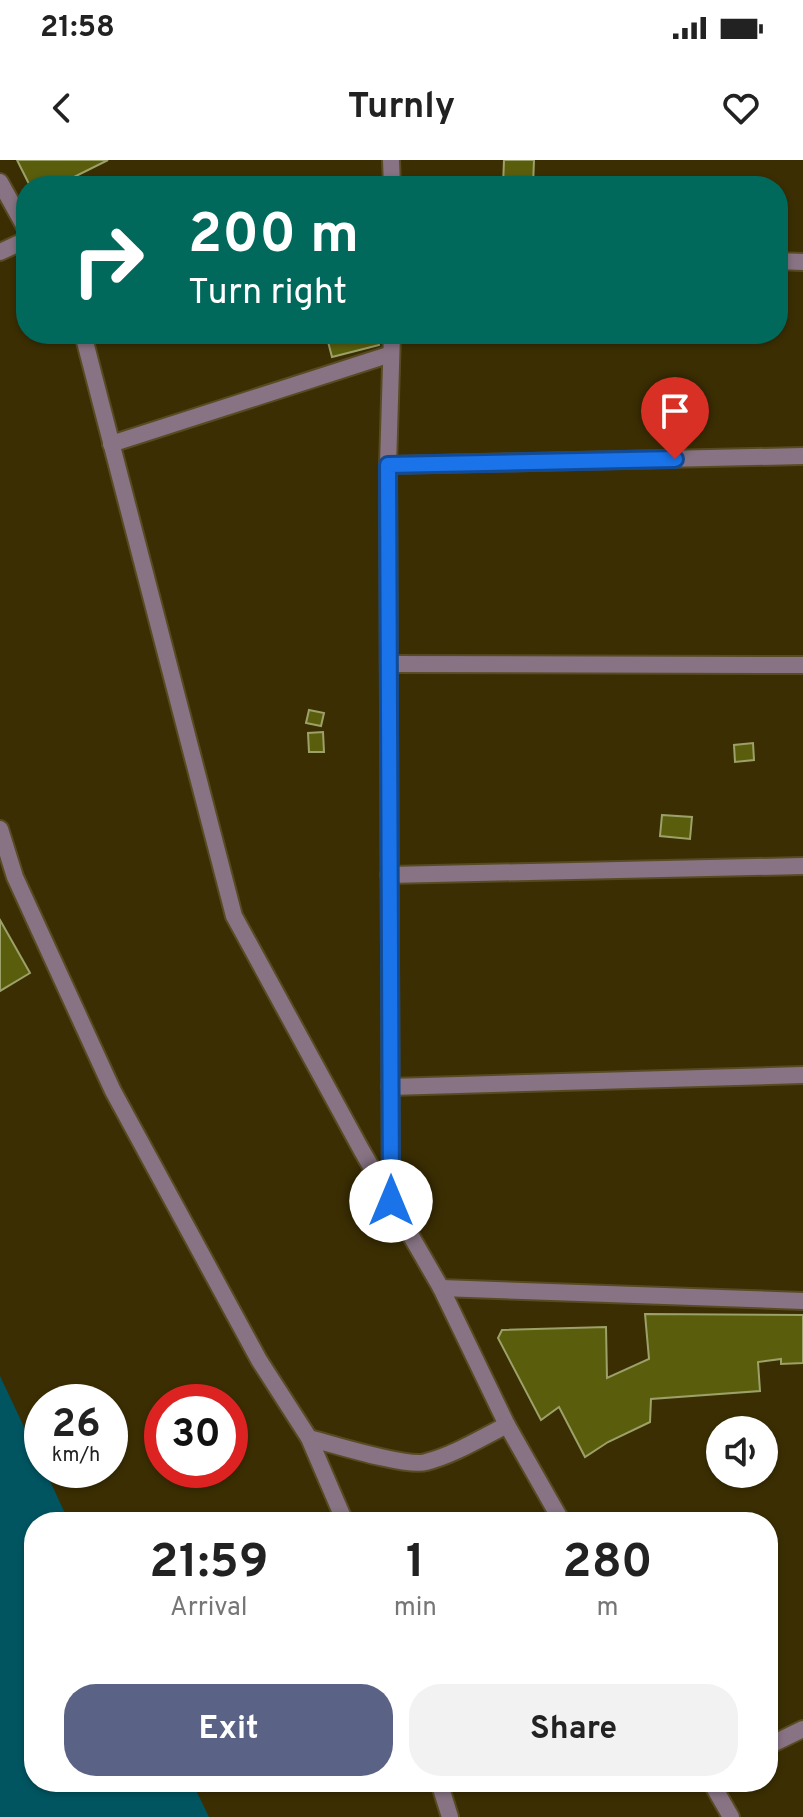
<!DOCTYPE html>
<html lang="en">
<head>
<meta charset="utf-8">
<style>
  :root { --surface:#fff; --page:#f2f2f2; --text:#222; --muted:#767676; --accent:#5a6385 }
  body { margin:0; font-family:Overpass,sans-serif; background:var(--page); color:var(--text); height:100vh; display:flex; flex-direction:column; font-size:30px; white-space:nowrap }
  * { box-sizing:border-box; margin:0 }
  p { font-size:26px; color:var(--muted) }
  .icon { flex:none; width:44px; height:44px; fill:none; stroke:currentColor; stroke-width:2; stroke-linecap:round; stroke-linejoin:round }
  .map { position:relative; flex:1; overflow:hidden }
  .drawer { position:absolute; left:24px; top:1352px; width:754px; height:280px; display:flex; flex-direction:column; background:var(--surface); border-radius:32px; box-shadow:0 2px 6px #0004 }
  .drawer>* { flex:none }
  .banner { position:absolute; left:16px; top:16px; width:772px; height:168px; border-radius:32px; box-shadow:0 2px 6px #0004; background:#00695c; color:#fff; overflow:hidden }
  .controls { position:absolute; left:706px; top:1256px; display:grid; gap:16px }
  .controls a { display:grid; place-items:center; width:72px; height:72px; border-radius:50%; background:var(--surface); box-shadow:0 2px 6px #0004; font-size:40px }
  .speed { position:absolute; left:24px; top:1224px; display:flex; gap:16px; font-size:40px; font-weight:700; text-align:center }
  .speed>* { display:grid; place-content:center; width:104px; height:104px; border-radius:50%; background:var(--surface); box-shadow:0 2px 6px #0004; line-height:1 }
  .speed small { font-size:20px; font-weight:400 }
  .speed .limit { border:12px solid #d22; background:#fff; color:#111 }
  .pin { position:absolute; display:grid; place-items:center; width:68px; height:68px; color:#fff; margin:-82px -34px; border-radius:50% 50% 50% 0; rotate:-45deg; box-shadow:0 0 8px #0007 }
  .pin .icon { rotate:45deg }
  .me { position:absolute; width:88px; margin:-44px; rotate:0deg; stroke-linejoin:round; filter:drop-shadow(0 0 6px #0008) }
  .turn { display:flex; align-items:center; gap:28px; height:168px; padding:0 40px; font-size:36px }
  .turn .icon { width:104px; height:104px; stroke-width:2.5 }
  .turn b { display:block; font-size:56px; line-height:68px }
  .eta { display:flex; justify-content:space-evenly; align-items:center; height:136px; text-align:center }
  .eta b { font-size:48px; font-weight:700; line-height:56px }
  .primary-button { display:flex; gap:16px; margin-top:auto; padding:16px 40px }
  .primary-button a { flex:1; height:92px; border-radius:32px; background:var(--accent); color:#fff; font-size:32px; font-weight:700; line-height:92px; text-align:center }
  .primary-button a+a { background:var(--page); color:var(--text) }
  .status { display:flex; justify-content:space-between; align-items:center; height:56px; padding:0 40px; background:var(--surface); direction:ltr }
  .status svg { height:22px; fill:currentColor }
  header { display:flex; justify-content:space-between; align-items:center; height:104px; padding:0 40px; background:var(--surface); font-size:36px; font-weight:700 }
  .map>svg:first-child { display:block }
  .water { fill:#005561 }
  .building { fill:#5a5e0c; stroke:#9ca16a; stroke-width:2 }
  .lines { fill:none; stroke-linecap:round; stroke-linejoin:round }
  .street-casing { stroke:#584b23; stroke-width:20 }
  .street { stroke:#877383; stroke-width:16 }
  .route-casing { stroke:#114b97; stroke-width:20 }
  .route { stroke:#1a73e8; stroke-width:14 }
</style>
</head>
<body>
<div class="status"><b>21:58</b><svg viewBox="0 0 49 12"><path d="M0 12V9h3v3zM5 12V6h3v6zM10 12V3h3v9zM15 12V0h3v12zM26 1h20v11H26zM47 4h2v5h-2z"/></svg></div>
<header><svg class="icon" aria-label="back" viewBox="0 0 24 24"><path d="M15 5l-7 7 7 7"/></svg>Turnly<svg class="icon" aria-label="heart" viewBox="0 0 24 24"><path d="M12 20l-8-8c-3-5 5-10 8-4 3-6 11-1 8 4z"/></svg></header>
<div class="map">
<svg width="803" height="1657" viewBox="0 0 803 1657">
  <rect width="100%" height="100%" fill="#3b2e03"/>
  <polygon class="water" points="0,1216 42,1305 42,1310 45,1310 69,1362 34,1362 34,1622 192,1622 209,1657 0,1657"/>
  <g class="building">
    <polygon points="17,0 108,0 56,26 30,26"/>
    <polygon points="504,0 534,0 533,26 503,26"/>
    <polygon points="326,174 376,174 379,185 332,197"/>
    <polygon points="309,550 324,553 321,566 306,563"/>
    <polygon points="323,572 324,592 309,592 308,573"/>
    <polygon points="753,583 754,600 735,602 734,585"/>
    <polygon points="662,655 692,657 690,679 660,676"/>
    <polygon points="0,760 30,813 0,831"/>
    <polygon points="645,1154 803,1155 803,1203 781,1204 781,1199 758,1202 760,1231 651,1239 650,1262 608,1282 585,1297 559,1247 541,1260 498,1178 502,1170 606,1167 607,1218 649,1199"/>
  </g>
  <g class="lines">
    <defs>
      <g id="street">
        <polyline points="391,0 392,26"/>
        <polyline points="0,22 26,69"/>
        <polyline points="0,92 26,80"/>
        <polyline points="778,101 803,102"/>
        <polyline points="83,174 234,756 362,991 441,1128 507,1265 562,1362"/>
        <polyline points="111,284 391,194"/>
        <polyline points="388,305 803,296"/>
        <polyline points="389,504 803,505"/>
        <polyline points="0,669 15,717 113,931 259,1200 309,1278 345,1362"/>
        <polyline points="389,715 803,706"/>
        <polyline points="390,927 803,915"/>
        <polyline points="391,1040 388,305 392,174"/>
        <polyline points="441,1128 803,1141"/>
        <path d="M309 1278C332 1284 408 1308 426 1302 454 1295 481 1278 507 1265"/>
        <polyline points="768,1586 803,1569"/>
        <polyline points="439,1622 450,1657"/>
        <polyline points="711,1622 731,1657"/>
      </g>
    </defs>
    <use href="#street" class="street-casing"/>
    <use href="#street" class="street"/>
  </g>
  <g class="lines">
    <defs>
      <polyline id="route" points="391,1041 388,305 675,299"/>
    </defs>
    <use href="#route" class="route-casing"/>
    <use href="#route" class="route"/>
  </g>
</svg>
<div class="controls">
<a><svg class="icon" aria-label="sound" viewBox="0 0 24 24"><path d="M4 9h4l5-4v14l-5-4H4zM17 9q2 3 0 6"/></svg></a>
</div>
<div class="speed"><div>26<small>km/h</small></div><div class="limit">30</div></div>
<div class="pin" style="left:675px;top:299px;background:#d93025"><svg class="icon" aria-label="arrive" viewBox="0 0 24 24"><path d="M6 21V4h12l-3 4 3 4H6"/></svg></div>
<svg class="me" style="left:391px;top:1041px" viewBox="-20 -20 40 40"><circle r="19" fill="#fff"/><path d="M0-13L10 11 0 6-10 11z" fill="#1a73e8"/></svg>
<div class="banner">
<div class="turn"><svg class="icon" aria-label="right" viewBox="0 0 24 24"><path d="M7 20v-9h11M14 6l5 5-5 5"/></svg><div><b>200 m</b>Turn right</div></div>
</div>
<section class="drawer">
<div class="eta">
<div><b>21:59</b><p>Arrival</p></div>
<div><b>1</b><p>min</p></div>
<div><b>280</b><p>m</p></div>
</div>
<div class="primary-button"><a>Exit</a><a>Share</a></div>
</section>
</div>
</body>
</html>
